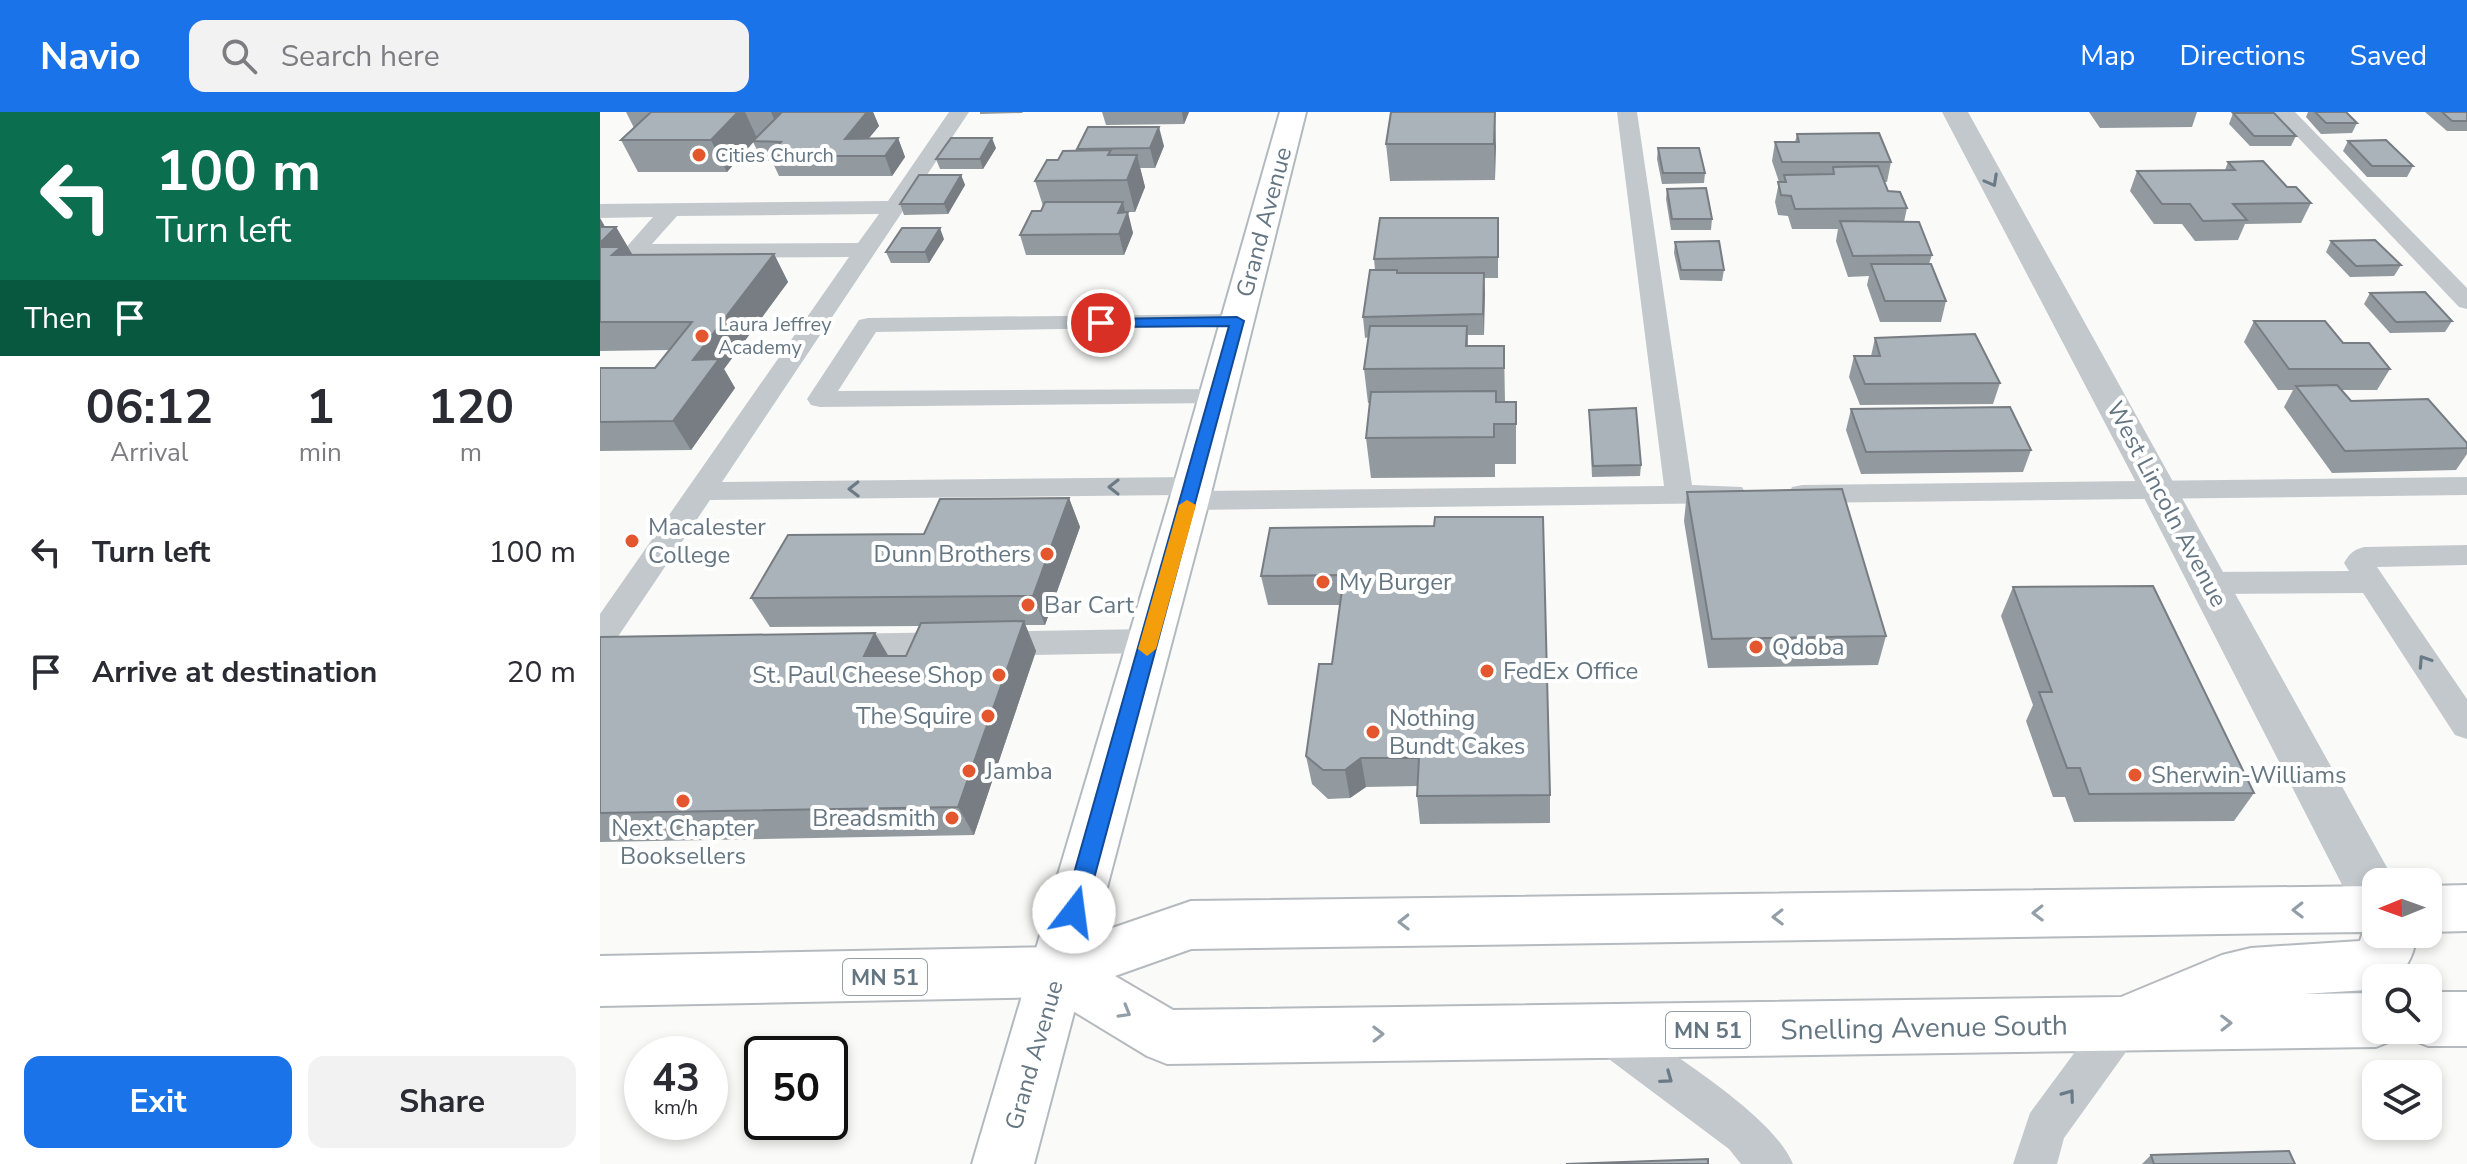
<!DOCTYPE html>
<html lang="en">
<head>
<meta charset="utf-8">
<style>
  :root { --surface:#fff; --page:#f2f2f3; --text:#2b2b33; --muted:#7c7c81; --accent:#1a73e8 }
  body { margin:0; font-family:"Nunito Sans",sans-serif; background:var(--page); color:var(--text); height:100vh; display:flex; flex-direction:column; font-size:30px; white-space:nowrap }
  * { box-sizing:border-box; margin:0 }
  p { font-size:26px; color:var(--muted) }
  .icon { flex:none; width:44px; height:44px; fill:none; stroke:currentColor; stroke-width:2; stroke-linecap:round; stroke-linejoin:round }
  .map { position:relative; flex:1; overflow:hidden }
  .panel { display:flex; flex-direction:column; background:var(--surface); width:600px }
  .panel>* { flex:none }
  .guide { background:#0b6e4f; color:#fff; overflow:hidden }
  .needle { width:52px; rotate:269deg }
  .tools { position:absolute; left:1762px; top:756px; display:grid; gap:16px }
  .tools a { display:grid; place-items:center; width:80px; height:80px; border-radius:16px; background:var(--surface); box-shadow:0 4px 12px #0003; font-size:40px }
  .speed { position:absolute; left:24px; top:924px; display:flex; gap:16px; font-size:40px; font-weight:700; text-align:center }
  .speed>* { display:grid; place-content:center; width:104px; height:104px; border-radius:50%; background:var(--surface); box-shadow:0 4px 12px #0003; line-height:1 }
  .speed small { font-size:20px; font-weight:400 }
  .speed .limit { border:4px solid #111; border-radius:12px; background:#fff; color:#111 }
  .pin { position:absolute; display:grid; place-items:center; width:68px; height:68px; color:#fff; margin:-34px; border:4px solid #fff; border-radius:50%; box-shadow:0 2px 8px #0007 }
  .me { position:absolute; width:88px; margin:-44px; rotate:15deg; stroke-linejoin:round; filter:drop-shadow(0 0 6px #0008) }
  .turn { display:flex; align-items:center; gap:28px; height:168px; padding:0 24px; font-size:36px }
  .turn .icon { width:104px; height:104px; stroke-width:2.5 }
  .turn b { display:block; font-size:56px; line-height:68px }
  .then { display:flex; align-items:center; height:76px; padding:0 24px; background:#0003; gap:16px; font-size:30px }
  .eta { display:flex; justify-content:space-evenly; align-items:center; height:136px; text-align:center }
  .eta b { font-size:48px; font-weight:700; line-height:56px }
  .cta { display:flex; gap:16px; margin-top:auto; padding:16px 24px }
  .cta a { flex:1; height:92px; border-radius:16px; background:var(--accent); color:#fff; font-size:32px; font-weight:700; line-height:92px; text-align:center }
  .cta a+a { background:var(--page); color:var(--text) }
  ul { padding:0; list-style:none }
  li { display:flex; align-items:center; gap:24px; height:120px; padding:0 24px }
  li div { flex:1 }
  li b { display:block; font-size:30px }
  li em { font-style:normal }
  header { display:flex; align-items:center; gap:48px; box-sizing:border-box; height:112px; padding:0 40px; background:var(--accent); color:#fff }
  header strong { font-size:38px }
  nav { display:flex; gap:44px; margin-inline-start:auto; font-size:28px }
  .search { width:560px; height:72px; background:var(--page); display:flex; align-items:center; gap:20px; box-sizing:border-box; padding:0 28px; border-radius:16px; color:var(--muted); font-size:30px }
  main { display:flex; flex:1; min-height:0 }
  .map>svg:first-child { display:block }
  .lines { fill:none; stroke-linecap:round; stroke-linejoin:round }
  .secondary-casing { stroke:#b3babf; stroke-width:4 }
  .primary-casing { stroke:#b5babe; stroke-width:4 }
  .lane { fill:#c3c8cc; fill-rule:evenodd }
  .street { fill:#c3c8cc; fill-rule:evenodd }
  .secondary { fill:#fff; fill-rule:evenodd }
  .primary { fill:#fff; fill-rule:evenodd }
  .wall { fill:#929a9f }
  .shaded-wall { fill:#777d82 }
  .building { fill:#aab3b9; stroke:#777d82; stroke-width:2 }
  .oneway { stroke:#6a7a87 }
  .oneway2 { stroke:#939fa8 }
  .route { fill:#1a73e8; stroke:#114b97; stroke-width:2 }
  .slow { fill:#f59e0b }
  .poi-dot { fill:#e4572e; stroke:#fff; stroke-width:3 }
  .labels { text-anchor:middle; stroke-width:8; stroke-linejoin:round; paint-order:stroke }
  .far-poi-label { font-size:20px; fill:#657683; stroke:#fff; text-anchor:start }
  .shield { fill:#fff; stroke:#939fa8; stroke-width:2 }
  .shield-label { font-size:22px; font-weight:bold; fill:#657683 }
  .street-label { font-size:24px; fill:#657683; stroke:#fff }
  .poi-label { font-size:24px; fill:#657683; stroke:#fff; text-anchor:start }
  .near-street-label { font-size:28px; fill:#657683; stroke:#fff }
</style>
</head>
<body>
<header>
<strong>Navio</strong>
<div class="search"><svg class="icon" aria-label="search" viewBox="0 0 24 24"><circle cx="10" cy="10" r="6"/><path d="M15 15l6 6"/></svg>Search here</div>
<nav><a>Map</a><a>Directions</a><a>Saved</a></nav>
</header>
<main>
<section class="panel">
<div class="guide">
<div class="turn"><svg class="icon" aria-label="left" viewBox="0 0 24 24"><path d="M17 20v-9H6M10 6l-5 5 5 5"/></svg><div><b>100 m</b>Turn left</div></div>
<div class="then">Then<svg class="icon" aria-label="arrive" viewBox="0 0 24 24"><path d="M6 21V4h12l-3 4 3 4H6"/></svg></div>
</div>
<div class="eta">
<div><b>06:12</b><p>Arrival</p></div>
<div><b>1</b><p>min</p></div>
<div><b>120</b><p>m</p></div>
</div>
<ul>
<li><svg class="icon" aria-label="left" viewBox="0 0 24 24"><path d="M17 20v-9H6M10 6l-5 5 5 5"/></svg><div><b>Turn left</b></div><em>100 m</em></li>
<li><svg class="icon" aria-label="arrive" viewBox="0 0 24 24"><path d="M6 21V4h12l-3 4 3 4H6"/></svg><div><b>Arrive at destination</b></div><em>20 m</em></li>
</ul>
<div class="cta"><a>Exit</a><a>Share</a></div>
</section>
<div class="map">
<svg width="1867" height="1052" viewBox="0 0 1867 1052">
  <rect width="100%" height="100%" fill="#fafaf8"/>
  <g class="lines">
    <defs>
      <polygon id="secondary" points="680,0 706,0 609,389 434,1052 372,1052 569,389"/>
      <g id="primary">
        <polygon points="1867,773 1867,819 1828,820 1828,774"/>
        <path d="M1776 774V822H1816C1816 838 1808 856 1795 866H1776V875L1767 878 1703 882 1776 881V918H1800L1796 927 1776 935 567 952 547 944 450 885 0 894V844L457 835 591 789ZM1763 820 1760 829 1651 836 1622 843 1521 885 573 898 515 864 591 837Z"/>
        <polygon points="1828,880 1867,880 1867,934 1828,934 1808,926 1805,918 1828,918"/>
      </g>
    </defs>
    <use href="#secondary" class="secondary-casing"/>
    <use href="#primary" class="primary-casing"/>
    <g class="lane">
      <path d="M349 0H369L122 370 592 365 602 367 606 374 603 379 1064 374 1017 0H1037L1092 373 1142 375 1146 382 1142 389 1132 391 589 398 579 396 575 389 578 383 110 388 11 535 0 539V502L249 145 34 146 26 144 23 139 53 105 0 106V92L288 89ZM279 102 258 131 52 132 77 104Z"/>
      <polygon points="1674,0 1695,0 1867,176 1867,197 1859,195"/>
      <polygon points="637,202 646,204 649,209 646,214 276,220 238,279 626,277 630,283 626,289 617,291 220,295 211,293 207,287 259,208 268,206"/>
      <polygon points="1867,365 1867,383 1202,391 1192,389 1188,382 1192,375 1202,373"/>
      <path d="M1867 433V453L1777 455 1867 587V627L1855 623 1763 481 1610 482 1599 479 1595 471 1599 463 1610 460 1749 459 1744 451C1750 441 1753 438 1764 435Z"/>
      <polygon points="549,517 560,521 565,529 560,537 549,541 239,546 228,542 223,534 228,526 239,522"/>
      <polygon points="1521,893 1536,898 1542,912 1536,926 1464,1026 1457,1052 1413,1052 1430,1001 1506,898"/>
      <path d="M1005 899 1020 905C1066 939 1173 1002 1193 1052H1141L1129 1037 990 933 984 919 990 905Z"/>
    </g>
    <polygon class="street" points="1342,0 1368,0 1795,770 1776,770 1776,809 1757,802 1540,378"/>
    <use href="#secondary" class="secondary"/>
    <use href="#primary" class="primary"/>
  </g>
  <g class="wall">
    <polygon points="26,0 273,0 279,14 269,26 298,26 305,45 292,64 179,64 172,49 162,48 153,30 127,60 38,60 21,28 34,16"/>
    <polygon points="380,0 423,0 422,1 380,2"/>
    <polygon points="502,0 589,0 584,12 506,13"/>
    <polygon points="895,0 895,68 790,69 786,32"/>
    <polygon points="1489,0 1597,0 1592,15 1500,16"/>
    <polygon points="1708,0 1746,0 1757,11 1752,21 1721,22 1706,5"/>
    <polygon points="1825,0 1867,0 1867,19 1847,19"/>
    <polygon points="1633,1 1696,24 1691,34 1650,34 1629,12"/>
    <polygon points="1197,22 1291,50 1287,70 1284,70 1288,79 1307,96 1304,110 1332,143 1329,152 1346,189 1341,210 1280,210 1267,173 1269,164 1248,165 1236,129 1238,117 1192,117 1188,104 1178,103 1175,90 1179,70 1172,49 1175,30 1195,30"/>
    <polygon points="1748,29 1813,54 1807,65 1767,65 1743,39"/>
    <polygon points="564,34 555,56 540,56 545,75 535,100 526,100 533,121 524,143 426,143 420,123 441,99 443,94 435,69 458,48 478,38 477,37"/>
    <polygon points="396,36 383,57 340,57 336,47"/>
    <polygon points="1058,36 1105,61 1104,71 1062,72 1057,47"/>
    <polygon points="1628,50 1687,75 1711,91 1701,111 1645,112 1638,128 1595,129 1582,112 1554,112 1530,79 1537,59 1625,58"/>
    <polygon points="361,63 365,73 348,102 304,103 300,92"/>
    <polygon points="1067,77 1112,107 1111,118 1071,118 1066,87"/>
    <polygon points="0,106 5,115 16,115 32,142 174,142 188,170 124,257 135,276 91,338 0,339 0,256 55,256 69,238 0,239"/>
    <polygon points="898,106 898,166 884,166 884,223 868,223 868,234 904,234 905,290 916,290 916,352 895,352 895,365 771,366 766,326 770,291 768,291 764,257 769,225 765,226 763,205 775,158 774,147"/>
    <polygon points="344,127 329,151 291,151 286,140"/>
    <polygon points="1731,129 1801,153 1794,164 1750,165 1726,140"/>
    <polygon points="1075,130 1124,158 1122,169 1080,168 1074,141"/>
    <polygon points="1770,181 1852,209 1845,220 1790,221 1764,192"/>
    <polygon points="1654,209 1743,231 1790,257 1777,278 1742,278 1751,289 1867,331 1867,342 1856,358 1732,361 1684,295 1693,278 1678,278 1644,230"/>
    <polygon points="1275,226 1400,271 1393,292 1260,293 1249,265 1254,244 1271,244"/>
    <polygon points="1251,297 1431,338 1423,360 1261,362 1246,318"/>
    <polygon points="989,298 1041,353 1040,364 992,365"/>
    <polygon points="1087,380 1286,524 1278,553 1108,556 1084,409"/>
    <polygon points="469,386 480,415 445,513 425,513 436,539 374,723 0,730 0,525 288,544 306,544 319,514 170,515 151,486 324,422"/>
    <polygon points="834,414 950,683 950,711 820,712 817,684 817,674 766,675 750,686 728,687 712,672 706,644 732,552 740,493 668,493 661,464"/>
    <polygon points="1413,475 1654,681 1634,709 1474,710 1465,685 1453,685 1426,609 1433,593 1401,504"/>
    <polygon points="1551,1043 1695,1052 1542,1052"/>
  </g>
  <g class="shaded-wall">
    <polygon points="138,0 145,0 157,26 127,60 111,28"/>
    <polygon points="171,0 207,0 183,26"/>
    <polygon points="267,0 273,0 279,14 254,44 245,27"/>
    <polygon points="582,0 589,0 584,12"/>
    <polygon points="895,0 896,35 895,68 894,32"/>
    <polygon points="559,15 564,34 555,56 550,36"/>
    <polygon points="298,26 305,45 292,64 285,44"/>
    <polygon points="392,26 396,36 383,57 380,47"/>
    <polygon points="537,43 545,75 535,100 527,68"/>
    <polygon points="361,63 365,73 348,102 344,92"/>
    <polygon points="523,90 526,104 528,100 533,121 524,143 519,122 518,101"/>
    <polygon points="0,106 9,122 16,115 32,142 20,156 0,141"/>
    <polygon points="340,116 344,127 329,151 325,140"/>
    <polygon points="174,142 188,170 124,257 135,276 91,338 73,309 93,248"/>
    <polygon points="884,161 885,181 884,223 883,202"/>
    <polygon points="469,386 480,415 445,513 433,484"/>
    <polygon points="424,509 436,539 374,723 358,695"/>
    <polygon points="275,521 292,550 264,544"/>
    <polygon points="761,646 766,675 750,686 745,658"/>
  </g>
  <g class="building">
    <polygon points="51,0 138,0 111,28 21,28"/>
    <polygon points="182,0 267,0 245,27 298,26 285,44 170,44 181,30 153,29"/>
    <polygon points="791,0 895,0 894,32 786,32"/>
    <polygon points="1715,0 1746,0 1757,11 1726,11"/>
    <polygon points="1842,0 1867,0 1867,9 1852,9"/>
    <polygon points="1633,1 1674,1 1696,24 1654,24"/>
    <polygon points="488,15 559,15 550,36 477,37"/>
    <polygon points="1279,21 1291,50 1182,50 1175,30 1199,30 1197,22"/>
    <polygon points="351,26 392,26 380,47 336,47"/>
    <polygon points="1786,28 1813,54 1772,54 1748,29"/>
    <polygon points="1058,36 1099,36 1105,61 1063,61"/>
    <polygon points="511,38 508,43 537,43 527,68 435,69 447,48 458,48 463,39"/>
    <polygon points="1663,49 1687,75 1696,75 1711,91 1633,92 1647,108 1603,109 1590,92 1562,92 1537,59 1635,58 1628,50"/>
    <polygon points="1278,54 1288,79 1300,80 1307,96 1195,97 1191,84 1181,83 1178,70 1186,70 1184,63 1234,62 1233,55"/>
    <polygon points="319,63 361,63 344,92 300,92"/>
    <polygon points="1106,76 1112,107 1072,107 1067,77"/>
    <polygon points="445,90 523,90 518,101 528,100 519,122 420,123 432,99 441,99"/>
    <polygon points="780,106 898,106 898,145 774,147"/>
    <polygon points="1240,109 1319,110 1332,143 1253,144"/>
    <polygon points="0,115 16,115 0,131"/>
    <polygon points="302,116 340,116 325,140 286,140"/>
    <polygon points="1775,128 1801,153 1756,154 1731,129"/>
    <polygon points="1119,129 1124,158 1081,158 1075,130"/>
    <polygon points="0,135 21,135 12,143 174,142 93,248 119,247 73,309 0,310 0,256 55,256 92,210 0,210"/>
    <polygon points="1271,152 1331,152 1346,189 1285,189"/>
    <polygon points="770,158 797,158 797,161 884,161 883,202 763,205"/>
    <polygon points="1825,180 1852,209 1796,210 1770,181"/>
    <polygon points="1654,209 1725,209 1743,231 1769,231 1790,257 1689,257"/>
    <polygon points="770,214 867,214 866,234 904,234 904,256 764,257"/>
    <polygon points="1375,222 1400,271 1265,272 1254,244 1280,244 1275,226"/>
    <polygon points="1737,273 1751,289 1828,287 1867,331 1867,336 1745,339 1696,274"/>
    <polygon points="896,279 896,290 916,290 916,312 894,312 894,325 766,326 771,280"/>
    <polygon points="1410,295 1431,338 1266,340 1251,297"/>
    <polygon points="1036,296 1041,353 993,354 989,298"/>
    <polygon points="1242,377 1286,524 1112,527 1087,380"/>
    <polygon points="469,386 433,484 151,486 188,423 324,422 340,387"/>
    <polygon points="835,405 943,405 950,683 817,684 819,646 761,646 745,658 723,658 706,644 719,552 732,552 744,463 661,464 670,416 834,414"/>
    <polygon points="1553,474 1654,681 1489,682 1480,656 1467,656 1439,580 1452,580 1413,475"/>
    <polygon points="424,509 358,695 0,701 0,525 275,521 264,544 306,544 321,511"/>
    <polygon points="1689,1039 1695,1052 1554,1052 1551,1043"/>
    <polygon points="1108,1047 1108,1052 966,1052"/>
  </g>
  <defs><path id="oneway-chevron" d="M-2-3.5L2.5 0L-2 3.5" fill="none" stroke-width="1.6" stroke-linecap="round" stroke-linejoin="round" transform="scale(2)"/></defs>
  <g class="oneway">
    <use href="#oneway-chevron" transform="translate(1392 69) rotate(61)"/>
    <use href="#oneway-chevron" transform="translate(514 375) rotate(180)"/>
    <use href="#oneway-chevron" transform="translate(254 377) rotate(179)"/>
    <use href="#oneway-chevron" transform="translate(1824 549) rotate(-123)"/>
    <use href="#oneway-chevron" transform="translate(1067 966) rotate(36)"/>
    <use href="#oneway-chevron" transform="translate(1469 983) rotate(-54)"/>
  </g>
  <g class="oneway2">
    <use href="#oneway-chevron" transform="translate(1698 798) rotate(179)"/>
    <use href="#oneway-chevron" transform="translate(1438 801) rotate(179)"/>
    <use href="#oneway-chevron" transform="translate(1178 805) rotate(179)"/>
    <use href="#oneway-chevron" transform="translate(804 810) rotate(179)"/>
    <use href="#oneway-chevron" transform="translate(525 900) rotate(30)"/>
    <use href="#oneway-chevron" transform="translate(1626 911) rotate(-1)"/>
    <use href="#oneway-chevron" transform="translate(778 922) rotate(-1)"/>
  </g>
  <polygon class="route" points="637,205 644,209 485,800 482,807 474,810 466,807 463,800 629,214 501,215 494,211 501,207"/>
  <polygon class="slow" points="587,388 596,393 556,537 547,544 538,537 579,393"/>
  <g class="poi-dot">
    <circle cx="99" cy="43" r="8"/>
    <circle cx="102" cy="224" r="8"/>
    <circle cx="32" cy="429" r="8"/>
    <circle cx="447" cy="442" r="8"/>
    <circle cx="723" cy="470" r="8"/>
    <circle cx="428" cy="493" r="8"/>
    <circle cx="1156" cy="535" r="8"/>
    <circle cx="887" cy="559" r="8"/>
    <circle cx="399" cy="563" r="8"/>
    <circle cx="388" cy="604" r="8"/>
    <circle cx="773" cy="620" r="8"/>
    <circle cx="369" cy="659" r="8"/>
    <circle cx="1535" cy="663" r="8"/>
    <circle cx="83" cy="689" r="8"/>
    <circle cx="352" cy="706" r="8"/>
  </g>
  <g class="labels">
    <g class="far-poi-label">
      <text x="115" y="50">Cities Church</text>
      <text x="118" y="219">Laura Jeffrey<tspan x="118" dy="23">Academy</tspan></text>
    </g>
    <g class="shield">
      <rect x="243" y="847" width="84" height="36" rx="6"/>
      <rect x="1066" y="900" width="84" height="36" rx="6"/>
    </g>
    <g class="shield-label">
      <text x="285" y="873">MN 51</text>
      <text x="1108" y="926">MN 51</text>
    </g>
    <g class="street-label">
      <text transform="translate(664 110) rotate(-75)" y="8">Grand Avenue</text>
      <text transform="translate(1567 392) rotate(62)" y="8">West Lincoln Avenue</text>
      <text transform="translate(434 943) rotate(-74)" y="8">Grand Avenue</text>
    </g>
    <g class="poi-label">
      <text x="48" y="423">Macalester<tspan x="48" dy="28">College</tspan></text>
      <text x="431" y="450" text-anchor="end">Dunn Brothers</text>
      <text x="739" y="478">My Burger</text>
      <text x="444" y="501">Bar Cart</text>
      <text x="1172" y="543">Qdoba</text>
      <text x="903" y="567">FedEx Office</text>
      <text x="383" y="571" text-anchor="end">St. Paul Cheese Shop</text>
      <text x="372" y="612" text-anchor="end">The Squire</text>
      <text x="789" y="614">Nothing<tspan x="789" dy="28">Bundt Cakes</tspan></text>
      <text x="385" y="667">Jamba</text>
      <text x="1551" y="671">Sherwin-Williams</text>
      <text x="336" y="714" text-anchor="end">Breadsmith</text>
      <text x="83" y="724" text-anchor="middle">Next Chapter<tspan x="83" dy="28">Booksellers</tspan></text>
    </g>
    <g class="near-street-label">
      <text transform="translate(1324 915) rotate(-1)" y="10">Snelling Avenue South</text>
    </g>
  </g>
</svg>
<div class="tools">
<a><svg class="needle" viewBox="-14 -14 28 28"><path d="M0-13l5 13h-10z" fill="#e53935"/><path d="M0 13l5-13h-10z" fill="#7c7c81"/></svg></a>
<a><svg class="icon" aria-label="search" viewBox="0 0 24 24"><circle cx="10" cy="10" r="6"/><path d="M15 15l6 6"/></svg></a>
<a><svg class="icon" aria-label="layers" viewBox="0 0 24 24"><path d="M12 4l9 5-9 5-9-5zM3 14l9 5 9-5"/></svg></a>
</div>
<div class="speed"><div>43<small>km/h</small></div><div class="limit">50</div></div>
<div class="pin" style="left:501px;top:211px;background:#d93025"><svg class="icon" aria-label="arrive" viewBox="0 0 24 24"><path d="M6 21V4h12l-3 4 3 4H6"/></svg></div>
<svg class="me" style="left:474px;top:800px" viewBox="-20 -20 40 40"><circle r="19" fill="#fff"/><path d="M0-13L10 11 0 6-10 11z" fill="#1a73e8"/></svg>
</div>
</main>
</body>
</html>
